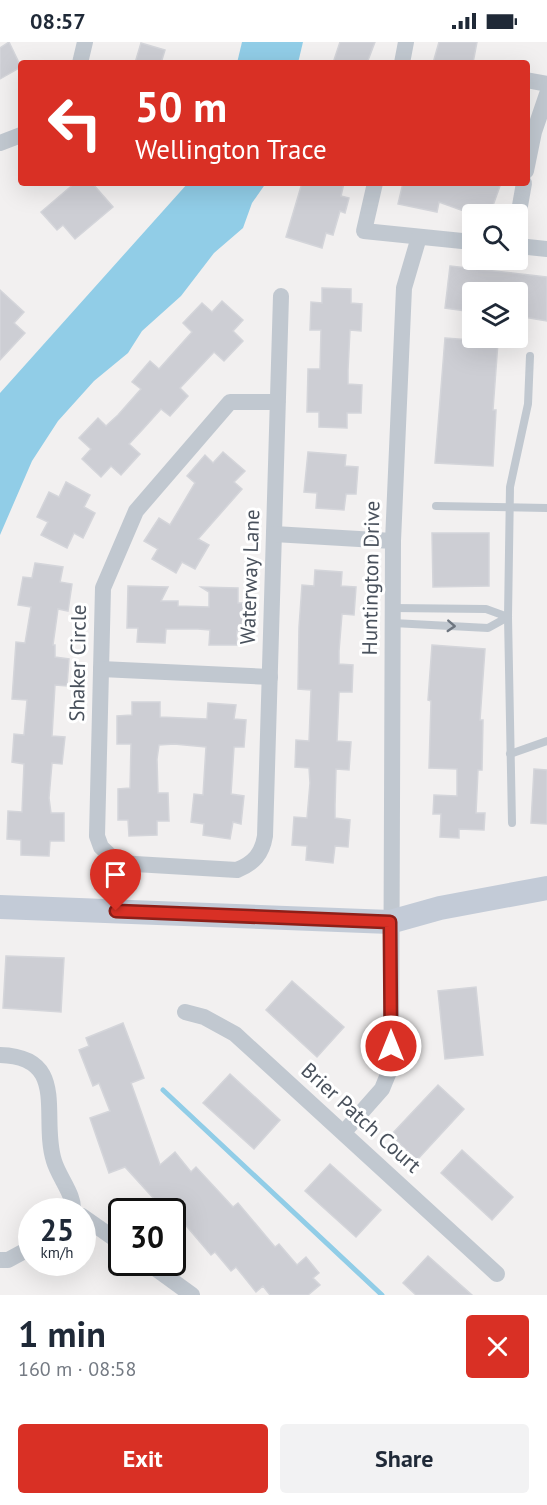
<!DOCTYPE html>
<html lang="en">
<head>
<meta charset="utf-8">
<style>
  :root { --surface:#fff; --page:#f2f2f3; --text:#1f2937; --muted:#747a83; --accent:#d93025 }
  body { margin:0; font-family:"PT Sans",sans-serif; background:var(--page); color:var(--text); height:100vh; display:flex; flex-direction:column; font-size:22px; white-space:nowrap }
  * { box-sizing:border-box; margin:0 }
  p { font-size:20px; color:var(--muted) }
  .icon { flex:none; width:33px; height:33px; fill:none; stroke:currentColor; stroke-width:2; stroke-linecap:round; stroke-linejoin:round }
  .map { position:relative; height:1253px; overflow:hidden }
  .panel { display:flex; flex-direction:column; background:var(--surface); flex:1 }
  .panel>* { flex:none }
  .banner { position:absolute; left:18px; top:18px; width:512px; height:126px; border-radius:6px; box-shadow:0 6px 24px #0002; background:#d93025; color:#fff; overflow:hidden }
  .controls { position:absolute; left:462px; top:162px; display:grid; gap:12px }
  .controls a { display:grid; place-items:center; width:66px; height:66px; border-radius:6px; background:var(--surface); box-shadow:0 6px 24px #0002; font-size:30px }
  .speed { position:absolute; left:18px; top:1156px; display:flex; gap:12px; font-size:30px; font-weight:700; text-align:center }
  .speed>* { display:grid; place-content:center; width:78px; height:78px; border-radius:50%; background:var(--surface); box-shadow:0 6px 24px #0002; line-height:1 }
  .speed small { font-size:15px; font-weight:400 }
  .speed .limit { border:3px solid #111; border-radius:9px; background:#fff; color:#111 }
  .pin { position:absolute; display:grid; place-items:center; width:51px; height:51px; color:#fff; margin:-62px -26px; border-radius:50% 50% 50% 0; rotate:-45deg; box-shadow:0 0 6px #0007 }
  .pin .icon { rotate:45deg }
  .me { position:absolute; width:66px; margin:-33px; rotate:0deg; stroke-linejoin:round; filter:drop-shadow(0 0 4px #0008) }
  .turn { display:flex; align-items:center; gap:21px; height:126px; padding:0 18px; font-size:27px }
  .turn .icon { width:78px; height:78px; stroke-width:2.5 }
  .turn b { display:block; font-size:42px; line-height:51px }
  .round { display:grid; place-items:center; flex:none; width:63px; height:63px; border-radius:6px; background:var(--page) }
  .overview { display:flex; align-items:center; justify-content:space-between; height:102px; padding:0 18px }
  h1 { font-size:36px; font-weight:700; line-height:45px }
  .action { display:flex; gap:12px; margin-top:auto; padding:12px 18px }
  .action a { flex:1; height:69px; border-radius:6px; background:var(--accent); color:#fff; font-size:24px; font-weight:700; line-height:69px; text-align:center }
  .action a+a { background:var(--page); color:var(--text) }
  .status { display:flex; justify-content:space-between; align-items:center; height:42px; padding:0 30px; background:var(--surface); direction:ltr }
  .status svg { height:16px; fill:currentColor }
  .map>svg:first-child { display:block }
  .water { fill:#91cde7 }
  .lines { fill:none; stroke-linecap:round; stroke-linejoin:round }
  .stream { stroke:#91cde7; stroke-width:5 }
  .building { fill:#cdced4; stroke:#d4d5da; stroke-width:1.5 }
  .lane { stroke:#c1c8d0; stroke-width:8 }
  .street { stroke:#c1c8d0; stroke-width:16 }
  .secondary { stroke:#c3cbd7; stroke-width:24 }
  .oneway { stroke:#6d757f }
  .route-casing { stroke:#8d1f18; stroke-width:15 }
  .route { stroke:#d93025; stroke-width:10 }
  .labels { text-anchor:middle; stroke-width:6; stroke-linejoin:round; paint-order:stroke }
  .street-label { font-size:21px; fill:#49515c; stroke:#fff }
</style>
</head>
<body>
<div class="status"><b>08:57</b><svg viewBox="0 0 49 12"><path d="M0 12V9h3v3zM5 12V6h3v6zM10 12V3h3v9zM15 12V0h3v12zM26 1h20v11H26zM47 4h2v5h-2z"/></svg></div>
<div class="map">
<svg width="547" height="1253" viewBox="0 0 547 1253">
  <rect width="100%" height="100%" fill="#f2f0f0"/>
  <g class="water">
    <polygon points="242,0 303,0 298,21 237,21"/>
    <polygon points="188,141 266,141 252,161 243,186 214,211 181,254 142,289 128,311 94,339 58,379 32,419 0,493 0,351"/>
  </g>
  <g class="lines">
    <polyline class="stream" points="163,1048 382,1253"/>
  </g>
  <g class="building">
    <polygon points="9,0 21,25 0,37 0,6"/>
    <polygon points="340,0 375,0 367,21 333,21"/>
    <polygon points="439,0 477,0 473,21 433,21"/>
    <polygon points="141,1 165,8 161,21 135,21"/>
    <polygon points="75,141 92,141 113,165 75,197 63,183 57,188 41,170"/>
    <polygon points="302,141 344,141 341,154 349,156 345,171 340,169 333,193 326,191 322,206 286,195"/>
    <polygon points="403,141 501,141 490,172 472,172 439,160 437,170 398,162"/>
    <polygon points="450,224 547,235 547,279 518,274 518,250 472,250 472,270 445,266"/>
    <polygon points="322,246 351,247 351,261 362,262 361,289 350,288 348,328 348,342 362,343 361,371 347,371 347,386 319,385 319,370 307,370 308,327 320,327 321,288 310,288 311,260 322,261"/>
    <polygon points="0,248 24,270 14,281 25,291 0,318"/>
    <polygon points="222,259 243,278 233,289 243,299 224,319 214,310 180,346 188,354 170,374 161,367 143,387 129,402 140,412 121,433 111,424 101,435 82,417 91,407 79,396 98,376 106,384 118,373 141,347 132,340 150,319 159,327 192,290 183,281 202,261 212,270"/>
    <polygon points="445,296 498,300 493,368 496,368 493,424 435,421"/>
    <polygon points="223,410 245,429 234,440 242,447 198,497 209,503 195,527 182,520 176,531 152,517 158,507 144,499 159,476 170,483 195,441 187,434 205,413 213,421"/>
    <polygon points="308,410 346,413 345,424 358,425 356,452 346,452 344,468 316,466 317,451 304,450"/>
    <polygon points="66,440 90,453 84,465 95,471 83,496 74,491 67,506 41,493 48,480 37,475 49,450 59,455"/>
    <polygon points="432,491 489,491 489,544 433,545"/>
    <polygon points="35,521 63,525 60,540 72,542 68,569 58,567 53,603 55,603 55,615 69,617 67,644 55,643 52,694 65,695 62,722 52,721 49,756 51,771 64,771 64,799 50,799 49,814 21,813 21,798 7,797 8,769 22,770 24,722 12,720 14,692 24,693 27,658 12,657 16,600 25,601 31,565 18,563 23,535 32,536"/>
    <polygon points="315,528 342,530 341,544 356,545 354,573 342,572 339,609 339,622 353,623 352,650 339,650 337,699 351,700 349,728 336,727 335,763 335,776 350,778 348,805 335,804 333,821 306,818 307,804 292,803 294,775 307,776 310,741 309,726 295,725 296,698 309,699 311,648 298,647 299,585 302,543 314,544"/>
    <polygon points="128,544 168,545 161,559 178,559 178,564 209,565 209,550 201,545 238,546 238,561 250,561 249,589 237,589 237,603 209,603 210,588 198,587 166,587 165,601 137,600 138,586 127,586"/>
    <polygon points="432,603 485,607 480,678 483,678 482,728 478,728 476,771 485,771 484,788 459,787 459,796 440,795 441,772 433,772 434,753 457,754 457,727 429,726 431,659 428,658"/>
    <polygon points="132,660 160,660 160,675 207,677 208,661 236,663 234,677 246,678 244,705 234,705 231,752 244,754 241,782 233,780 230,797 203,793 204,782 191,780 194,752 203,753 206,705 174,702 159,703 157,717 158,751 168,751 169,779 157,779 157,793 129,794 128,778 118,778 118,747 130,746 131,702 117,702 117,674 132,673"/>
    <polygon points="534,727 547,728 547,782 531,781"/>
    <polygon points="6,914 64,916 61,970 3,966"/>
    <polygon points="292,939 344,985 317,1015 266,968"/>
    <polygon points="476,945 483,1013 445,1017 438,949"/>
    <polygon points="123,981 144,1036 131,1041 160,1123 175,1110 191,1130 196,1125 233,1165 238,1161 275,1205 279,1202 297,1223 306,1215 319,1231 313,1236 320,1243 308,1253 270,1253 263,1244 256,1250 236,1225 231,1229 215,1210 211,1213 183,1180 178,1184 172,1178 172,1170 166,1170 125,1125 109,1131 90,1076 110,1069 99,1041 93,1044 79,1008 89,1004 86,996"/>
    <polygon points="230,1032 280,1078 254,1107 203,1061"/>
    <polygon points="438,1043 464,1067 417,1118 391,1093"/>
    <polygon points="462,1108 513,1155 492,1178 441,1131"/>
    <polygon points="330,1122 381,1168 356,1195 305,1149"/>
    <polygon points="428,1214 472,1253 416,1253 403,1241"/>
  </g>
  <g class="lines">
    <g class="lane">
      <polyline points="436,464 547,466"/>
      <polyline points="393,566 486,567 508,575 488,586 393,581"/>
      <polyline points="510,712 547,699"/>
      <polyline points="512,781 508,575 510,445 528,362 530,314"/>
    </g>
    <g class="street">
      <polyline points="80,21 85,0"/>
      <polyline points="402,21 406,0"/>
      <polyline points="526,38 547,42"/>
      <polyline points="0,101 21,93"/>
      <polyline points="526,129 534,90 547,52"/>
      <polyline points="375,141 364,189 472,200"/>
      <polyline points="518,175 524,141"/>
      <polyline points="518,204 547,207"/>
      <path d="M278 360H230L136 469 103 546 97 794 101 805 118 821 237 828C254 821 262 812 265 794L281 254"/>
      <polyline points="274,492 393,499"/>
      <polyline points="101,627 270,635"/>
      <polyline points="185,970 204,975 235,992 497,1232"/>
      <path d="M0 1013C70 1015 40 1075 54 1119 59 1136 75 1153 73 1170"/>
      <polyline points="344,1090 382,1047 391,1025 393,499 404,246 419,195"/>
      <polyline points="82,1174 122,1202"/>
      <polyline points="0,1218 8,1218 32,1205"/>
      <polyline points="148,1221 192,1253"/>
    </g>
    <polyline class="secondary" points="0,865 390,880 440,866 547,846"/>
  </g>
  <defs><path id="oneway-chevron" d="M-2-3.5L2.5 0L-2 3.5" fill="none" stroke-width="1.6" stroke-linecap="round" stroke-linejoin="round" transform="scale(1.5)"/></defs>
  <use class="oneway" href="#oneway-chevron" transform="translate(451 584) rotate(3)"/>
  <g class="lines">
    <defs>
      <polyline id="route" points="116,869 390,880 391,1004"/>
    </defs>
    <use href="#route" class="route-casing"/>
    <use href="#route" class="route"/>
  </g>
  <g class="labels">
    <g class="street-label">
      <text transform="translate(250 535) rotate(-88)" y="7">Waterway Lane</text>
      <text transform="translate(371 536) rotate(-89)" y="7">Huntington Drive</text>
      <text transform="translate(78 621) rotate(-89)" y="7">Shaker Circle</text>
      <text transform="translate(361 1076) rotate(42)" y="7">Brier Patch Court</text>
    </g>
  </g>
</svg>
<div class="controls">
<a><svg class="icon" aria-label="search" viewBox="0 0 24 24"><circle cx="10" cy="10" r="6"/><path d="M15 15l6 6"/></svg></a>
<a><svg class="icon" aria-label="layers" viewBox="0 0 24 24"><path d="M12 4l9 5-9 5-9-5zM3 14l9 5 9-5"/></svg></a>
</div>
<div class="speed"><div>25<small>km/h</small></div><div class="limit">30</div></div>
<div class="pin" style="left:116px;top:869px;background:#d93025"><svg class="icon" aria-label="arrive" viewBox="0 0 24 24"><path d="M6 21V4h12l-3 4 3 4H6"/></svg></div>
<svg class="me" style="left:391px;top:1004px" viewBox="-20 -20 40 40"><circle r="17" fill="#d93025" stroke="#fff" stroke-width="3"/><path d="M0-11L8 9 0 5-8 9z" fill="#fff"/></svg>
<div class="banner">
<div class="turn"><svg class="icon" aria-label="left" viewBox="0 0 24 24"><path d="M17 20v-9H6M10 6l-5 5 5 5"/></svg><div><b>50 m</b>Wellington Trace</div></div>
</div>
</div>
<section class="panel">
<div class="overview"><div><h1>1 min</h1><p>160 m · 08:58</p></div><a class="round" style="background:#d93025;color:#fff"><svg class="icon" aria-label="close" viewBox="0 0 24 24"><path d="M6 6l12 12M18 6L6 18"/></svg></a></div>
<div class="action"><a>Exit</a><a>Share</a></div>
</section>
</body>
</html>
